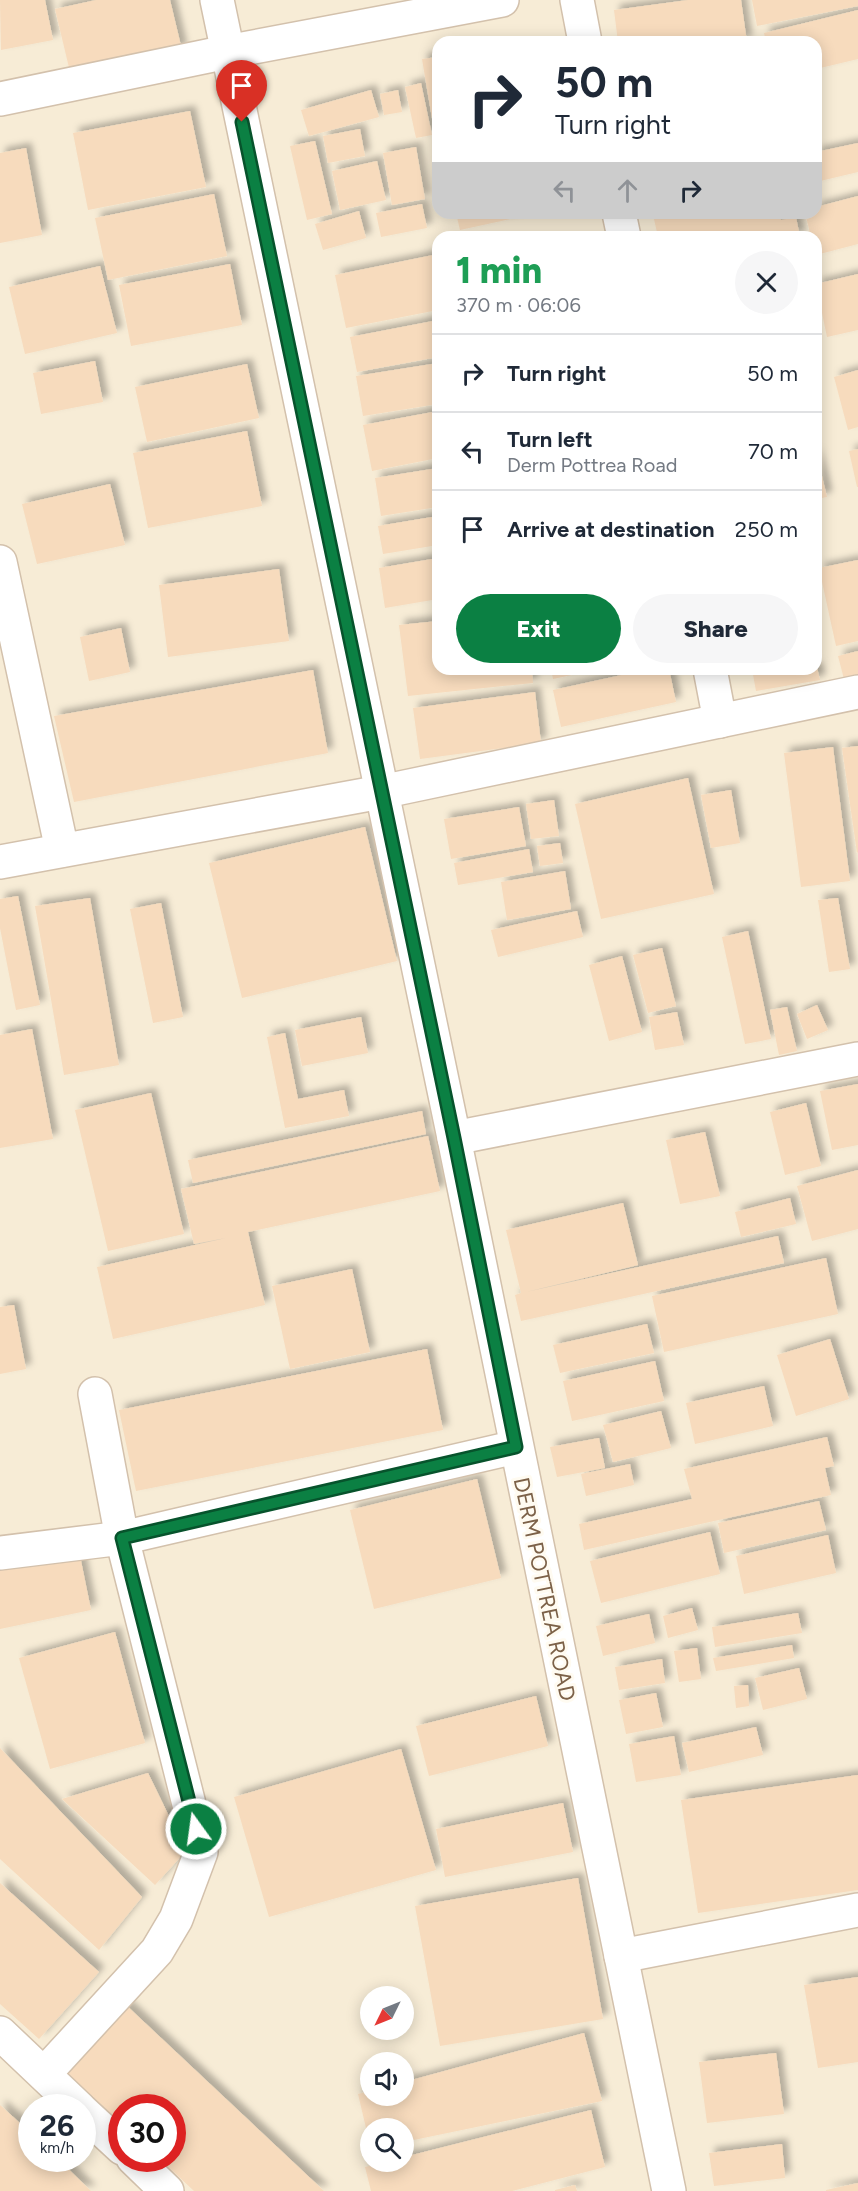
<!DOCTYPE html>
<html lang="en">
<head>
<meta charset="utf-8">
<style>
  :root { --surface:#fff; --page:#f6f6f7; --text:#1f2937; --muted:#747a83; --line:#e0e1e3; --accent:#0b8043 }
  body { margin:0; font-family:Figtree,sans-serif; background:var(--page); color:var(--text); height:100vh; display:flex; flex-direction:column; font-size:22px; white-space:nowrap }
  * { box-sizing:border-box; margin:0 }
  p { font-size:20px; color:var(--muted) }
  .icon { flex:none; width:33px; height:33px; fill:none; stroke:currentColor; stroke-width:2; stroke-linecap:round; stroke-linejoin:round }
  .map { position:relative; flex:1; overflow:hidden }
  .details { position:absolute; left:432px; top:231px; width:390px; height:444px; display:flex; flex-direction:column; background:var(--surface); border-radius:18px; box-shadow:0 3px 15px #0003 }
  .details>* { flex:none }
  .hud { position:absolute; left:432px; top:36px; width:390px; height:183px; border-radius:18px; box-shadow:0 3px 15px #0003; background:#fff; color:var(--text); overflow:hidden }
  .needle { width:39px; rotate:227deg }
  .tools { position:absolute; left:360px; top:1986px; display:grid; gap:12px }
  .tools a { display:grid; place-items:center; width:54px; height:54px; border-radius:50%; background:var(--surface); box-shadow:0 3px 15px #0003; font-size:30px }
  .speed { position:absolute; left:18px; top:2094px; display:flex; gap:12px; font-size:30px; font-weight:700; text-align:center }
  .speed>* { display:grid; place-content:center; width:78px; height:78px; border-radius:50%; background:var(--surface); box-shadow:0 3px 15px #0003; line-height:1 }
  .speed small { font-size:15px; font-weight:400 }
  .speed .limit { border:9px solid #d22; background:#fff; color:#111 }
  .pin { position:absolute; display:grid; place-items:center; width:51px; height:51px; color:#fff; margin:-62px -26px; border-radius:50% 50% 50% 0; rotate:-45deg; box-shadow:0 0 6px #0007 }
  .pin .icon { rotate:45deg }
  .me { position:absolute; width:66px; margin:-33px; rotate:346deg; stroke-linejoin:round; filter:drop-shadow(0 0 4px #0008) }
  .turn { display:flex; align-items:center; gap:21px; height:126px; padding:0 24px; font-size:27px }
  .turn .icon { width:78px; height:78px; stroke-width:2.5 }
  .turn b { display:block; font-size:42px; line-height:51px }
  .lanes { display:flex; align-items:center; height:57px; padding:0 24px; background:#0003; justify-content:center; gap:30px; direction:ltr }
  .lanes .off { opacity:.35 }
  .round { display:grid; place-items:center; flex:none; width:63px; height:63px; border-radius:32px; background:var(--page) }
  .overview { display:flex; align-items:center; justify-content:space-between; height:102px; padding:0 24px }
  h1 { font-size:36px; font-weight:800; line-height:45px; color:#1e9e55 }
  .cta { display:flex; gap:12px; margin-top:auto; padding:12px 24px }
  .cta a { flex:1; height:69px; border-radius:36px; background:var(--accent); color:#fff; font-size:24px; font-weight:800; line-height:69px; text-align:center }
  .cta a+a { background:var(--page); color:var(--text) }
  ul { padding:0; list-style:none }
  li { display:flex; align-items:center; gap:18px; height:78px; padding:0 24px; border-top:2px solid var(--line) }
  li div { flex:1 }
  li b { display:block; font-size:22px }
  li em { font-style:normal }
  .map>svg:first-child { display:block }
  .residential { fill:#f7ecd6; fill-rule:evenodd }
  .building { fill:#f7dbbd; filter:url(#shadow) }
  .lines { fill:none; stroke-linecap:round; stroke-linejoin:round }
  .minor-casing { stroke:#d3c1ac; stroke-width:36 }
  .minor { stroke:#fff; stroke-width:33 }
  .route-casing { stroke:#07532c; stroke-width:15 }
  .route { stroke:#0b8043; stroke-width:10 }
  .labels { text-anchor:middle; stroke-width:6; stroke-linejoin:round; paint-order:stroke }
  .street-label { font-size:22px; fill:#7c6148; stroke:#fffbf1 }
</style>
</head>
<body>
<div class="map">
<svg width="858" height="2191" viewBox="0 0 858 2191">
  <defs>
    <filter id="shadow"><feDropShadow dx="5.5" dy="-5.5" stdDeviation="3" flood-color="#0004"/></filter>
  </defs>
  <rect width="100%" height="100%" fill="#fef8e8"/>
  <path class="residential" d="M0 0H858V2191H0ZM438 42H816V213H438ZM438 237H816V669H438ZM370 1996H404V2030H370ZM370 2062H404V2096H370ZM32 2108H82V2158H32ZM122 2108H172V2158H122ZM370 2128H404V2162H370Z"/>
  <g class="building">
    <polygon points="0,0 45,0 53,40 1,50"/>
    <polygon points="96,0 170,0 182,50 71,76 55,9"/>
    <polygon points="688,0 741,0 747,42 618,42 614,10"/>
    <polygon points="752,0 858,0 858,6 757,26"/>
    <polygon points="858,10 858,59 816,69 816,42 766,42 764,33"/>
    <polygon points="438,57 438,141 436,142 422,59"/>
    <polygon points="421,83 432,135 416,138 405,87"/>
    <polygon points="371,90 379,117 309,136 301,110"/>
    <polygon points="398,90 402,112 384,115 380,94"/>
    <polygon points="190,111 206,187 88,210 73,133"/>
    <polygon points="360,129 365,156 328,163 323,136"/>
    <polygon points="315,141 332,214 307,220 290,146"/>
    <polygon points="858,143 858,172 816,182 816,152"/>
    <polygon points="416,147 425,199 392,205 383,153"/>
    <polygon points="26,148 42,235 0,243 0,153"/>
    <polygon points="377,161 386,200 340,210 332,171"/>
    <polygon points="214,194 227,256 108,280 95,218"/>
    <polygon points="858,196 858,244 816,255 816,237 811,237 805,213 816,213 816,207"/>
    <polygon points="422,204 427,228 381,237 376,213"/>
    <polygon points="359,211 366,238 323,250 315,224"/>
    <polygon points="456,213 532,213 533,214 460,230"/>
    <polygon points="681,213 779,213 781,220 796,217 800,237 658,237 654,219"/>
    <polygon points="438,254 438,310 346,328 335,275"/>
    <polygon points="230,264 242,325 131,346 119,285"/>
    <polygon points="100,266 117,333 25,354 9,287"/>
    <polygon points="858,274 858,330 827,337 816,284"/>
    <polygon points="438,320 438,357 357,372 350,337"/>
    <polygon points="95,361 103,402 41,414 33,373"/>
    <polygon points="438,363 438,404 363,416 356,376"/>
    <polygon points="247,364 259,418 147,442 135,387"/>
    <polygon points="858,370 858,427 848,430 834,377"/>
    <polygon points="438,411 438,458 372,471 363,425"/>
    <polygon points="247,431 262,506 148,528 133,453"/>
    <polygon points="858,449 858,487 857,487 849,451"/>
    <polygon points="816,452 827,497 816,499"/>
    <polygon points="438,468 438,507 381,516 375,478"/>
    <polygon points="110,484 125,545 37,564 22,504"/>
    <polygon points="438,516 438,545 383,554 378,526"/>
    <polygon points="438,558 438,599 385,608 379,568"/>
    <polygon points="858,560 858,641 836,646 819,568"/>
    <polygon points="279,569 289,641 168,657 159,585"/>
    <polygon points="438,621 438,669 532,669 533,683 408,696 399,625"/>
    <polygon points="121,628 130,672 89,681 80,637"/>
    <polygon points="858,651 858,680 845,683 838,656"/>
    <polygon points="816,663 820,680 756,691 752,669 816,669"/>
    <polygon points="551,669 595,669 595,670 553,679"/>
    <polygon points="649,669 669,669 676,702 561,727 553,690"/>
    <polygon points="313,670 328,753 74,802 54,716"/>
    <polygon points="535,692 541,743 420,759 413,708"/>
    <polygon points="858,746 858,852 857,853 842,748"/>
    <polygon points="833,747 850,881 801,887 784,753"/>
    <polygon points="688,778 714,894 601,919 575,804"/>
    <polygon points="731,790 740,843 711,848 701,795"/>
    <polygon points="554,800 559,836 531,839 526,804"/>
    <polygon points="519,807 526,846 451,859 444,819"/>
    <polygon points="365,827 397,961 242,998 209,863"/>
    <polygon points="560,843 563,863 540,866 537,846"/>
    <polygon points="529,849 533,872 458,885 454,863"/>
    <polygon points="565,871 571,909 507,920 501,882"/>
    <polygon points="18,896 40,1005 16,1010 0,928 0,899"/>
    <polygon points="90,898 119,1065 64,1075 35,906"/>
    <polygon points="838,898 850,969 829,972 818,900"/>
    <polygon points="161,903 183,1017 153,1023 130,909"/>
    <polygon points="577,911 583,937 498,957 491,930"/>
    <polygon points="748,931 771,1039 745,1044 722,937"/>
    <polygon points="662,948 676,1006 648,1013 633,955"/>
    <polygon points="622,956 642,1032 609,1041 589,965"/>
    <polygon points="817,1005 828,1030 807,1039 797,1014"/>
    <polygon points="787,1007 797,1051 779,1055 770,1010"/>
    <polygon points="677,1012 684,1045 655,1050 649,1017"/>
    <polygon points="361,1017 368,1053 302,1066 295,1030"/>
    <polygon points="32,1029 53,1139 0,1148 0,1035"/>
    <polygon points="285,1033 298,1099 344,1090 349,1116 285,1128 267,1037"/>
    <polygon points="858,1084 858,1145 832,1150 820,1091"/>
    <polygon points="151,1093 184,1234 108,1251 75,1110"/>
    <polygon points="806,1103 821,1166 785,1175 770,1112"/>
    <polygon points="422,1111 426,1134 193,1183 188,1160"/>
    <polygon points="705,1132 720,1196 680,1204 666,1140"/>
    <polygon points="428,1136 440,1191 248,1232 265,1305 113,1339 97,1267 226,1238 194,1244 181,1189"/>
    <polygon points="858,1170 858,1229 812,1241 797,1186"/>
    <polygon points="790,1198 796,1224 741,1237 735,1212"/>
    <polygon points="623,1203 638,1265 526,1292 778,1236 784,1263 521,1321 515,1295 521,1293 506,1230"/>
    <polygon points="826,1258 838,1314 664,1352 652,1296"/>
    <polygon points="352,1269 370,1352 290,1369 272,1286"/>
    <polygon points="14,1305 26,1369 0,1374 0,1307"/>
    <polygon points="647,1324 654,1353 560,1373 553,1345"/>
    <polygon points="830,1339 849,1399 796,1416 777,1355"/>
    <polygon points="427,1349 443,1430 136,1491 119,1410"/>
    <polygon points="655,1361 664,1401 572,1421 563,1381"/>
    <polygon points="764,1386 773,1426 695,1444 686,1403"/>
    <polygon points="661,1411 671,1448 613,1462 603,1425"/>
    <polygon points="827,1437 834,1466 825,1468 831,1495 584,1550 579,1524 692,1499 684,1469"/>
    <polygon points="599,1438 605,1468 557,1477 550,1447"/>
    <polygon points="630,1464 634,1485 586,1496 581,1474"/>
    <polygon points="477,1479 501,1578 374,1609 350,1510"/>
    <polygon points="819,1501 826,1530 724,1553 718,1523"/>
    <polygon points="710,1532 720,1574 601,1603 590,1561"/>
    <polygon points="828,1535 836,1573 744,1594 736,1556"/>
    <polygon points="78,1546 91,1610 0,1629 0,1561"/>
    <polygon points="692,1608 698,1630 668,1638 663,1616"/>
    <polygon points="798,1613 802,1633 715,1647 712,1627"/>
    <polygon points="649,1614 655,1643 603,1656 596,1626"/>
    <polygon points="115,1632 145,1743 50,1769 19,1658"/>
    <polygon points="792,1645 794,1658 716,1671 713,1658"/>
    <polygon points="697,1648 701,1679 679,1682 674,1651"/>
    <polygon points="662,1659 665,1683 619,1690 615,1667"/>
    <polygon points="799,1668 807,1699 763,1710 755,1678"/>
    <polygon points="748,1685 749,1706 736,1708 734,1686"/>
    <polygon points="656,1693 663,1727 626,1734 619,1700"/>
    <polygon points="536,1696 548,1746 429,1776 416,1726"/>
    <polygon points="756,1727 763,1755 689,1772 682,1743"/>
    <polygon points="674,1736 681,1775 636,1782 629,1744"/>
    <polygon points="0,1748 142,1897 99,1950 0,1859"/>
    <polygon points="401,1749 436,1870 269,1917 234,1797"/>
    <polygon points="148,1773 186,1851 155,1885 62,1799"/>
    <polygon points="858,1775 858,1890 698,1913 681,1800"/>
    <polygon points="563,1803 573,1852 445,1877 436,1829"/>
    <polygon points="578,1878 603,2019 440,2046 415,1906"/>
    <polygon points="0,1883 99,1972 39,2039 0,2004"/>
    <polygon points="858,1977 858,2062 818,2068 804,1985"/>
    <polygon points="126,2005 324,2191 194,2191 159,2158 172,2158 172,2108 122,2108 122,2124 64,2070"/>
    <polygon points="584,2033 602,2101 404,2142 404,2128 370,2128 370,2145 358,2094 370,2091 370,2096 404,2096 404,2082"/>
    <polygon points="776,2053 784,2114 707,2123 699,2062"/>
    <polygon points="0,2105 32,2134 32,2158 57,2158 91,2191 0,2191"/>
    <polygon points="591,2110 605,2167 512,2191 371,2191 365,2167 386,2162 404,2162 404,2157"/>
    <polygon points="782,2144 785,2178 714,2186 709,2153"/>
    <polygon points="858,2183 858,2191 826,2191 826,2190"/>
    <polygon points="575,2185 577,2191 555,2191 555,2190"/>
  </g>
  <g class="lines">
    <defs>
      <g id="minor">
        <polyline points="217,0 454,1138 669,2191"/>
        <polyline points="577,0 585,42"/>
        <polyline points="0,99 227,52 502,0"/>
        <polyline points="619,213 624,237"/>
        <polyline points="0,562 62,850"/>
        <polyline points="710,669 720,721"/>
        <polyline points="0,862 381,792 858,692"/>
        <polyline points="454,1138 858,1059"/>
        <polyline points="0,1553 122,1538 516,1447"/>
        <polyline points="621,1956 858,1910"/>
        <polyline points="0,2033 79,2108"/>
        <polyline points="44,2074 157,1951 176,1919 201,1852 122,1538 95,1394"/>
        <polyline points="82,2111 122,2148"/>
        <polyline points="133,2158 167,2191"/>
      </g>
    </defs>
    <use href="#minor" class="minor-casing"/>
    <use href="#minor" class="minor"/>
  </g>
  <g class="lines">
    <defs>
      <polyline id="route" points="196,1829 122,1538 516,1447 454,1138 242,122"/>
    </defs>
    <use href="#route" class="route-casing"/>
    <use href="#route" class="route"/>
  </g>
  <g class="labels">
    <g class="street-label">
      <text transform="translate(545 1589) rotate(78)" y="8">DERM POTTREA ROAD</text>
    </g>
  </g>
</svg>
<div class="tools">
<a><svg class="needle" viewBox="-14 -14 28 28"><path d="M0-13l5 13h-10z" fill="#e53935"/><path d="M0 13l5-13h-10z" fill="#747a83"/></svg></a>
<a><svg class="icon" aria-label="sound" viewBox="0 0 24 24"><path d="M4 9h4l5-4v14l-5-4H4zM17 9q2 3 0 6"/></svg></a>
<a><svg class="icon" aria-label="search" viewBox="0 0 24 24"><circle cx="10" cy="10" r="6"/><path d="M15 15l6 6"/></svg></a>
</div>
<div class="speed"><div>26<small>km/h</small></div><div class="limit">30</div></div>
<div class="pin" style="left:242px;top:122px;background:#d93025"><svg class="icon" aria-label="arrive" viewBox="0 0 24 24"><path d="M6 21V4h12l-3 4 3 4H6"/></svg></div>
<svg class="me" style="left:196px;top:1829px" viewBox="-20 -20 40 40"><circle r="17" fill="#0b8043" stroke="#fff" stroke-width="3"/><path d="M0-11L8 9 0 5-8 9z" fill="#fff"/></svg>
<div class="hud">
<div class="turn"><svg class="icon" aria-label="right" viewBox="0 0 24 24"><path d="M7 20v-9h11M14 6l5 5-5 5"/></svg><div><b>50 m</b>Turn right</div></div>
<div class="lanes"><svg class="icon off" aria-label="left" viewBox="0 0 24 24"><path d="M17 20v-9H6M10 6l-5 5 5 5"/></svg><svg class="icon off" aria-label="ahead" viewBox="0 0 24 24"><path d="M12 20V5M6 11l6-6 6 6"/></svg><svg class="icon" aria-label="right" viewBox="0 0 24 24"><path d="M7 20v-9h11M14 6l5 5-5 5"/></svg></div>
</div>
<section class="details">
<div class="overview"><div><h1>1 min</h1><p>370 m · 06:06</p></div><a class="round"><svg class="icon" aria-label="close" viewBox="0 0 24 24"><path d="M6 6l12 12M18 6L6 18"/></svg></a></div>
<ul>
<li><svg class="icon" aria-label="right" viewBox="0 0 24 24"><path d="M7 20v-9h11M14 6l5 5-5 5"/></svg><div><b>Turn right</b></div><em>50 m</em></li>
<li><svg class="icon" aria-label="left" viewBox="0 0 24 24"><path d="M17 20v-9H6M10 6l-5 5 5 5"/></svg><div><b>Turn left</b><p>Derm Pottrea Road</p></div><em>70 m</em></li>
<li><svg class="icon" aria-label="arrive" viewBox="0 0 24 24"><path d="M6 21V4h12l-3 4 3 4H6"/></svg><div><b>Arrive at destination</b></div><em>250 m</em></li>
</ul>
<div class="cta"><a>Exit</a><a>Share</a></div>
</section>
</div>
</body>
</html>
